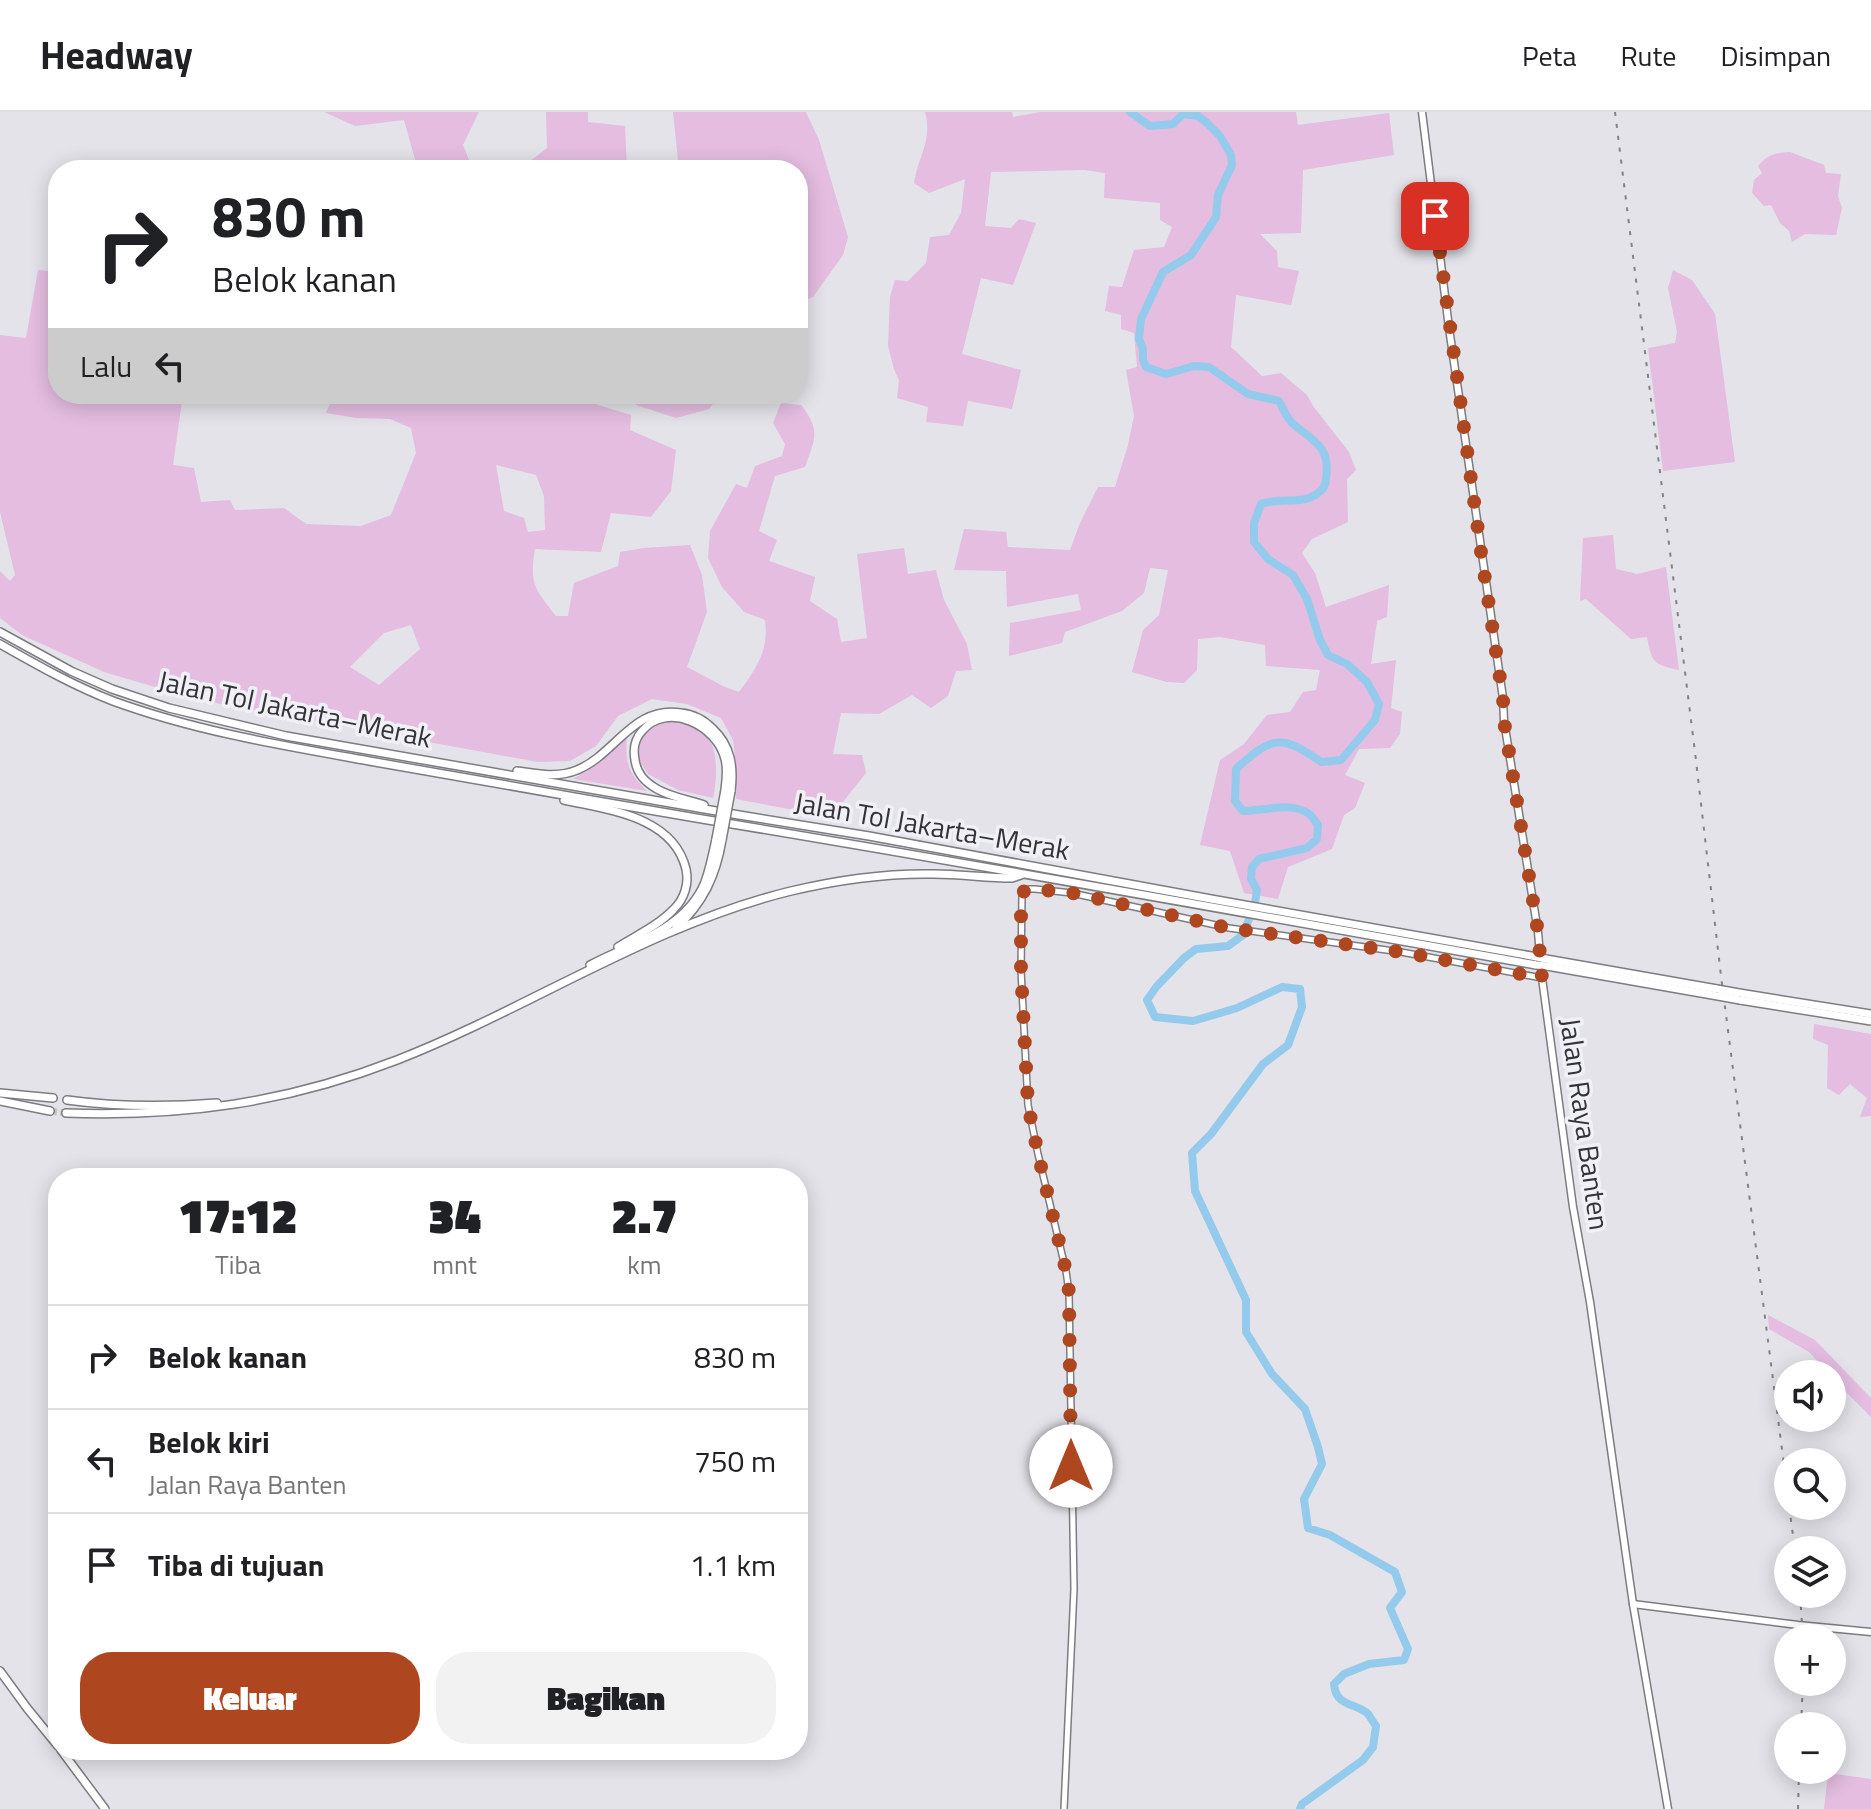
<!DOCTYPE html>
<html lang="id">
<head>
<meta charset="utf-8">
<style>
  :root { --surface:#fff; --page:#f2f2f2; --text:#202124; --muted:#757577; --line:#e0e0e0; --accent:#ae4720 }
  body { margin:0; font-family:"Titillium Web",sans-serif; background:var(--page); color:var(--text); height:100vh; display:flex; flex-direction:column; font-size:30px; white-space:nowrap }
  * { box-sizing:border-box; margin:0 }
  p { font-size:26px; color:var(--muted) }
  .icon { flex:none; width:44px; height:44px; fill:none; stroke:currentColor; stroke-width:2; stroke-linecap:round; stroke-linejoin:round }
  .map { position:relative; flex:1; overflow:hidden }
  .sheet { position:absolute; left:48px; top:1056px; width:760px; height:592px; display:flex; flex-direction:column; background:var(--surface); border-radius:32px; box-shadow:0 4px 20px #0003 }
  .sheet>* { flex:none }
  .hud { position:absolute; left:48px; top:48px; width:760px; height:244px; border-radius:32px; box-shadow:0 4px 20px #0003; background:#fff; color:var(--text); overflow:hidden }
  .buttons { position:absolute; left:1774px; top:1248px; display:grid; gap:16px }
  .buttons a { display:grid; place-items:center; width:72px; height:72px; border-radius:50%; background:var(--surface); box-shadow:0 4px 20px #0003; font-size:40px }
  .pin { position:absolute; display:grid; place-items:center; width:68px; height:68px; color:#fff; margin:-34px; border-radius:16px; box-shadow:0 4px 12px #0006 }
  .me { position:absolute; width:88px; margin:-44px; rotate:0deg; stroke-linejoin:round; filter:drop-shadow(0 0 6px #0008) }
  .turn { display:flex; align-items:center; gap:28px; height:168px; padding:0 32px; font-size:36px }
  .turn .icon { width:104px; height:104px; stroke-width:2.5 }
  .turn b { display:block; font-size:56px; line-height:68px }
  .then { display:flex; align-items:center; height:76px; padding:0 32px; background:#0003; gap:16px; font-size:30px }
  .eta { display:flex; justify-content:space-evenly; align-items:center; height:136px; text-align:center }
  .eta b { font-size:48px; font-weight:800; line-height:56px }
  .primary-button { display:flex; gap:16px; margin-top:auto; padding:16px 32px }
  .primary-button a { flex:1; height:92px; border-radius:32px; background:var(--accent); color:#fff; font-size:32px; font-weight:800; line-height:92px; text-align:center }
  .primary-button a+a { background:var(--page); color:var(--text) }
  ul { padding:0; list-style:none }
  li { display:flex; align-items:center; gap:24px; height:104px; padding:0 32px; border-top:2px solid var(--line) }
  li div { flex:1 }
  li b { display:block; font-size:30px }
  li em { font-style:normal }
  header { display:flex; align-items:center; gap:48px; box-sizing:border-box; height:112px; padding:0 40px; background:var(--surface); border-bottom:2px solid var(--line) }
  header strong { font-size:38px }
  nav { display:flex; gap:44px; margin-inline-start:auto; font-size:28px }
  .map>svg:first-child { display:block }
  .green { fill:#e4bde0; fill-rule:evenodd }
  .lines { fill:none; stroke-linecap:round; stroke-linejoin:round }
  .river { stroke:#94cbec; stroke-width:8 }
  .highway-tunnel { stroke:#c0c0c5; stroke-width:7; stroke-dasharray:7 3.5; stroke-linecap:butt }
  .minor-casing { stroke:#7c7c81; stroke-width:8 }
  .major-casing { stroke:#7c7c81; stroke-width:9 }
  .highway-casing { stroke:#7c7c81; stroke-width:10 }
  .minor { stroke:#fff; stroke-width:5 }
  .major { stroke:#fff; stroke-width:6 }
  .highway { stroke:#fff; stroke-width:7 }
  .rail { stroke:#828285; stroke-width:2; stroke-dasharray:4 8; stroke-linecap:butt }
  .highway-bridge-casing { stroke:#7c7c81; stroke-width:10; stroke-linecap:butt }
  .highway-bridge { stroke:#fff; stroke-width:7 }
  .route { stroke:#ae4720; stroke-width:14; stroke-dasharray:0 25.2 }
  .labels { text-anchor:middle; stroke-width:7; stroke-linejoin:round; paint-order:stroke }
  .street-label { font-size:28px; fill:#343436; stroke:#f0f1f6 }
</style>
</head>
<body>
<header>
<strong>Headway</strong>
<nav><a>Peta</a><a>Rute</a><a>Disimpan</a></nav>
</header>
<div class="map">
<svg width="1871" height="1697" viewBox="0 0 1871 1697">
  <rect width="100%" height="100%" fill="#e3e3e9"/>
  <g class="green">
    <polygon points="324,0 479,0 463,33 473,58 418,58 404,8 355,14"/>
    <polygon points="546,0 588,0 588,10 625,14 627,58 519,58 547,36"/>
    <polygon points="673,0 806,0 819,28 848,125 843,143 813,185 798,191 798,58 677,58 678,48"/>
    <path d="M925 0H1012L1013 5 1040 0H1296L1298 13 1389 1 1394 43 1303 58 1301 121 1260 122 1277 139 1278 155 1299 159 1291 193 1236 183 1231 235 1262 264 1281 261 1307 283 1313 294 1349 340 1356 358 1347 367 1348 410 1312 427 1302 441 1315 461 1326 495 1389 473 1387 505 1377 509 1371 552 1396 548 1391 596 1402 600 1400 622 1390 636 1359 637 1345 663 1365 671 1355 696 1344 703 1332 737 1288 755 1278 787 1244 781 1230 739 1200 733 1220 648 1244 632 1267 603 1290 600 1303 580 1316 578 1320 558 1266 554 1265 533 1220 525 1198 527 1197 558 1184 571 1167 570 1132 560 1143 518 1159 503 1168 458 1150 456 1144 481 1122 499 1065 520 1062 531 1009 544 1010 511 1081 498 1078 482 1007 495 1006 459 954 458 964 417 1006 420 1008 435 1070 438 1080 411 1098 375H1115L1128 333 1134 304 1126 258 1137 255 1134 221 1121 217V203L1105 199 1109 174 1122 175 1134 138 1164 135 1172 115 1160 108V91L1104 86 1105 61 1085 58 991 60 985 114 1011 116 1019 107 1036 111 1013 173 981 166 962 242 1021 258 1012 297 968 289 963 314 926 310 928 295 897 286 899 269 894 257 888 234 890 185 895 168 908 169 926 151 930 125 949 123 961 101 965 67 929 81 914 71C918 44 933 28 925 0Z"/>
    <path d="M1790 40 1824 53 1826 61 1841 62 1838 84 1842 96 1836 123 1805 122 1792 130 1789 119 1780 111 1771 93 1764 94 1752 81 1754 68 1762 61 1758 54C1768 42 1775 41 1790 40Z"/>
    <polygon points="151,48 200,51 200,58 127,58 131,50"/>
    <path d="M38 158 58 160V282H183L173 353 194 356 201 390 230 388 235 398 284 396 306 412 361 414 391 403 416 341 411 316 390 307 357 306 326 301 334 282H534L576 286 631 303 630 318 676 338 671 379 651 405 611 401 601 440 535 437C529 472 535 477 556 504H568L574 471 618 454 620 440 644 436 690 433 702 463 707 500 687 555 725 575 739 580C757 556 769 538 765 508L744 500 722 475 708 446 710 419 736 372 747 376 755 354 782 344 785 332 773 311 781 291 801 293C821 318 815 327 805 355L775 364 759 419 777 428 769 449 815 465 810 489 837 507 841 530 867 526 857 442 904 436 908 462 936 458 944 488 967 532 972 558 956 559 948 584 931 596 912 583 879 602 841 601 833 642 862 643 866 661 831 705 736 687 737 661 733 628 721 606 687 592 652 587 618 604 596 634 570 649 538 650 199 588 104 560 22 523 0 506V459L10 469 15 463 0 400V223L26 226ZM496 353 536 363 544 384 545 418 528 420 524 406 504 399ZM411 513 420 537 379 573 350 555 384 521Z"/>
    <polygon points="1673,158 1692,168 1715,202 1735,350 1663,359 1648,236 1675,231 1677,220 1668,176"/>
    <polygon points="627,282 721,282 709,297 676,306 636,293"/>
    <path d="M1613 423 1616 457 1637 462 1666 455 1679 558C1653 552 1652 551 1647 525L1631 527 1586 487 1580 489 1583 426Z"/>
    <path d="M674 608C680 610 688 610 694 613 720 625 718 662 713 686L678 678 648 662 636 643 640 623 653 613Z"/>
    <path d="M627 623C625 649 627 660 647 679L573 667 596 653Z"/>
    <polygon points="1814,912 1871,922 1871,1004 1860,1005 1867,986 1850,972 1839,983 1827,976 1828,933 1813,927"/>
    <polygon points="1768,1203 1815,1228 1871,1286 1871,1305 1832,1266 1832,1262 1829,1262 1809,1240 1769,1217"/>
    <polygon points="1828,1661 1871,1667 1871,1697 1824,1697"/>
  </g>
  <g class="lines">
    <path class="river" d="M1130 0 1150 14 1173 12 1183 2 1198 4 1207 11 1220 24 1231 43 1232 53 1218 83 1216 105 1191 143 1163 160 1141 207 1139 227 1143 237V248L1146 255 1166 262 1194 254 1209 255 1248 282 1279 289C1283 296 1286 305 1292 311 1313 329 1331 334 1326 366 1326 372 1323 378 1317 382 1302 393 1277 385 1261 392L1254 411V430L1268 447 1293 463 1307 487 1320 528 1328 543 1347 552 1367 570 1379 592 1375 608 1341 648 1321 650C1281 621 1271 625 1236 657L1235 689 1243 699C1263 699 1293 689 1309 702 1313 705 1315 709 1318 713L1317 727 1307 736 1259 747 1252 755 1251 767 1257 778 1255 791 1243 823 1228 834 1196 837 1184 846 1157 874 1147 888 1155 905 1193 909 1237 896 1282 875 1300 877 1302 895 1288 933 1263 952 1211 1022 1192 1041 1195 1079 1246 1188V1220L1272 1262 1305 1297 1318 1335 1322 1352 1304 1387 1308 1416 1330 1423 1395 1460 1402 1480 1390 1496 1408 1537 1404 1548 1369 1552 1344 1562 1334 1572C1336 1596 1356 1590 1368 1602 1371 1606 1373 1610 1376 1614L1373 1635 1363 1648 1302 1692 1300 1697"/>
    <polyline class="highway-tunnel" points="50,999 66,1001"/>
    <defs>
      <polyline id="minor" points="1064,1697 1074,1477 1069,1180 1066,1159 1038,1042 1028,993 1021,858 1022,783 1029,777 1035,777 1072,781 1229,816 1401,840 1542,866"/>
      <g id="major">
        <polyline points="1422,0 1449,216 1503,586 1504,609 1538,820 1542,866 1573,1095 1590,1190 1633,1492 1668,1697"/>
        <polyline points="1633,1492 1798,1513 1871,1520"/>
      </g>
      <g id="highway">
        <polyline points="0,520 71,559 112,577 169,596 286,624 739,703 869,724 1211,787 1537,845"/>
        <path d="M0 532C37 553 74 574 113 589 198 620 286 634 375 650 484 670 593 688 702 707 981 753 1258 803 1536 853"/>
        <path d="M517 659C536 662 559 666 577 658 615 643 633 593 681 601 693 602 704 608 713 617 731 634 734 655 731 679"/>
        <path d="M564 688C608 698 673 704 686 757 689 771 685 786 674 797 659 813 637 823 618 835"/>
        <path d="M704 693C689 688 671 685 657 677 645 670 637 662 635 648 633 637 634 628 642 619 667 589 717 613 725 647 728 657 726 668 725 678"/>
        <path d="M676 816C703 791 716 764 722 728"/>
        <polyline points="1546,847 1717,877"/>
        <path d="M590 853C632 831 686 817 705 770 710 756 713 741 716 727"/>
        <polyline points="1547,854 1718,884"/>
        <polyline points="1739,881 1871,902"/>
        <polyline points="1740,888 1871,909"/>
        <polyline points="0,981 53,986"/>
        <path d="M67 988C118 995 166 995 217 991"/>
        <polyline points="0,989 50,999"/>
        <path d="M66 1001C184 1005 286 991 397 948 530 896 651 813 791 779 837 768 886 761 934 762 960 762 986 766 1012 766L1021 763"/>
        <polyline points="0,1559 27,1596 58,1634"/>
        <polyline points="61,1638 105,1697"/>
      </g>
    </defs>
    <use href="#minor" class="minor-casing"/>
    <use href="#major" class="major-casing"/>
    <use href="#highway" class="highway-casing"/>
    <use href="#minor" class="minor"/>
    <use href="#major" class="major"/>
    <use href="#highway" class="highway"/>
    <g class="rail">
      <polyline points="1615,0 1695,640 1721,864 1788,1384"/>
      <polyline points="1789,1394 1795,1438"/>
      <polyline points="1800,1482 1803,1526"/>
      <polyline points="1801,1614 1803,1570"/>
      <polyline points="1798,1697 1799,1658"/>
    </g>
    <defs>
      <g id="highway-bridge">
        <polyline points="716,727 725,678"/>
        <polyline points="722,728 731,679"/>
        <polyline points="1537,845 1546,847"/>
        <polyline points="1536,853 1547,854"/>
        <polyline points="1717,877 1739,881"/>
        <polyline points="1718,884 1740,888"/>
      </g>
    </defs>
    <use href="#highway-bridge" class="highway-bridge-casing"/>
    <use href="#highway-bridge" class="highway-bridge"/>
  </g>
  <g class="lines">
    <polyline class="route" points="1071,1354 1069,1180 1066,1159 1038,1042 1028,993 1021,858 1021,790 1024,779 1035,777 1072,781 1229,816 1401,840 1542,866 1538,820 1504,609 1503,586 1481,440 1435,104"/>
  </g>
  <g class="labels">
    <g class="street-label">
      <text transform="translate(295 597) rotate(12)" y="10">Jalan Tol Jakarta–Merak</text>
      <text transform="translate(932 714) rotate(10)" y="10">Jalan Tol Jakarta–Merak</text>
      <text transform="translate(1585 1012) rotate(82)" y="10">Jalan Raya Banten</text>
    </g>
  </g>
</svg>
<div class="buttons">
<a><svg class="icon" aria-label="sound" viewBox="0 0 24 24"><path d="M4 9h4l5-4v14l-5-4H4zM17 9q2 3 0 6"/></svg></a>
<a><svg class="icon" aria-label="search" viewBox="0 0 24 24"><circle cx="10" cy="10" r="6"/><path d="M15 15l6 6"/></svg></a>
<a><svg class="icon" aria-label="layers" viewBox="0 0 24 24"><path d="M12 4l9 5-9 5-9-5zM3 14l9 5 9-5"/></svg></a>
<a>+</a>
<a>−</a>
</div>
<div class="pin" style="left:1435px;top:104px;background:#d93025"><svg class="icon" aria-label="arrive" viewBox="0 0 24 24"><path d="M6 21V4h12l-3 4 3 4H6"/></svg></div>
<svg class="me" style="left:1071px;top:1354px" viewBox="-20 -20 40 40"><circle r="19" fill="#fff"/><path d="M0-13L10 11 0 6-10 11z" fill="#ae4720"/></svg>
<div class="hud">
<div class="turn"><svg class="icon" aria-label="right" viewBox="0 0 24 24"><path d="M7 20v-9h11M14 6l5 5-5 5"/></svg><div><b>830 m</b>Belok kanan</div></div>
<div class="then">Lalu<svg class="icon" aria-label="left" viewBox="0 0 24 24"><path d="M17 20v-9H6M10 6l-5 5 5 5"/></svg></div>
</div>
<section class="sheet">
<div class="eta">
<div><b>17:12</b><p>Tiba</p></div>
<div><b>34</b><p>mnt</p></div>
<div><b>2.7</b><p>km</p></div>
</div>
<ul>
<li><svg class="icon" aria-label="right" viewBox="0 0 24 24"><path d="M7 20v-9h11M14 6l5 5-5 5"/></svg><div><b>Belok kanan</b></div><em>830 m</em></li>
<li><svg class="icon" aria-label="left" viewBox="0 0 24 24"><path d="M17 20v-9H6M10 6l-5 5 5 5"/></svg><div><b>Belok kiri</b><p>Jalan Raya Banten</p></div><em>750 m</em></li>
<li><svg class="icon" aria-label="arrive" viewBox="0 0 24 24"><path d="M6 21V4h12l-3 4 3 4H6"/></svg><div><b>Tiba di tujuan</b></div><em>1.1 km</em></li>
</ul>
<div class="primary-button"><a>Keluar</a><a>Bagikan</a></div>
</section>
</div>
</body>
</html>
